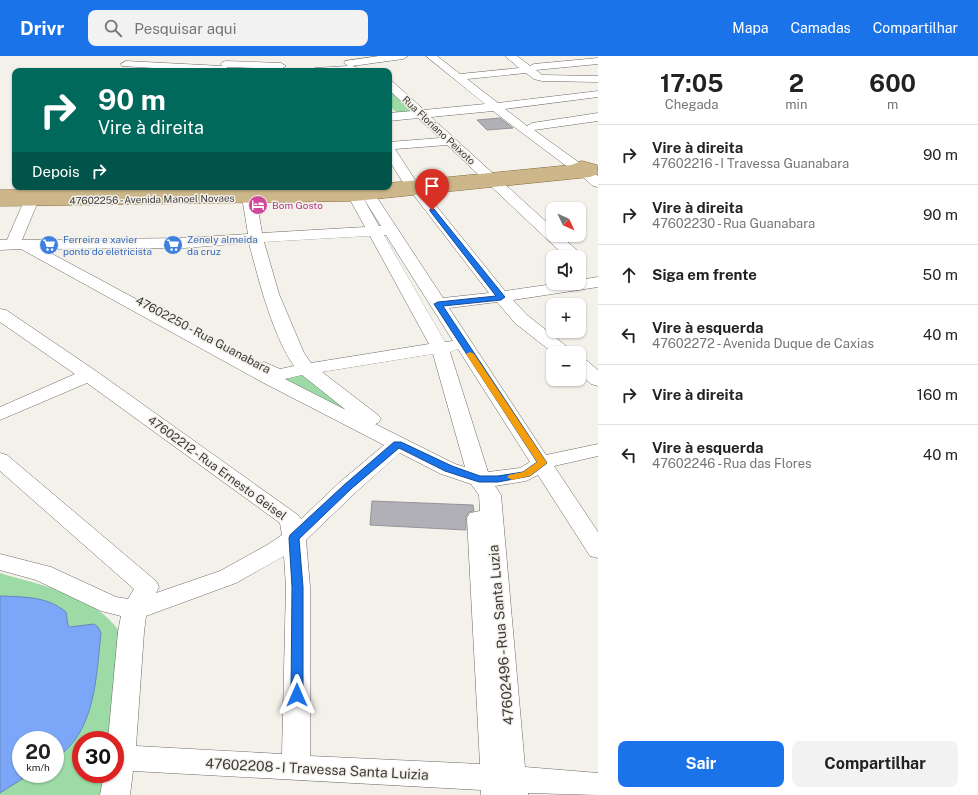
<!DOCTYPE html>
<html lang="pt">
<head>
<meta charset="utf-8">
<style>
  :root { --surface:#fff; --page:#f2f2f2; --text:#222; --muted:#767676; --line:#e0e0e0; --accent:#1a73e8 }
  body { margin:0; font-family:"Public Sans",sans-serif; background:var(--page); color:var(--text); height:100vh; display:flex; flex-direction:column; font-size:15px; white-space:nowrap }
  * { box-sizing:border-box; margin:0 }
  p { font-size:13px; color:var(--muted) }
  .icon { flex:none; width:22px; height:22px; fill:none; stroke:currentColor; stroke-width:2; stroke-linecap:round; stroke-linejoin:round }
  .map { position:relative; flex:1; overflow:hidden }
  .panel { display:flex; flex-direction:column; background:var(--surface); width:380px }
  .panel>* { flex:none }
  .top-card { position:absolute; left:12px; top:12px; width:380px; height:122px; border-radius:8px; box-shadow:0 1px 3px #0004; background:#00695c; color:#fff; overflow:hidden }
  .needle { width:26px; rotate:134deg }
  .tools { position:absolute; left:546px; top:146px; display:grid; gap:8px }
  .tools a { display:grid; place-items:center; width:40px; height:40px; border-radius:8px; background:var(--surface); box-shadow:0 1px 3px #0004; font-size:20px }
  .speed { position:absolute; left:12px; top:675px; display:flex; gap:8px; font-size:20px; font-weight:700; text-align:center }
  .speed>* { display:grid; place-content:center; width:52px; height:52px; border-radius:50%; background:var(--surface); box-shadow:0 1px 3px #0004; line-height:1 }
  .speed small { font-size:10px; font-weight:400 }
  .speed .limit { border:6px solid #d22; background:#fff; color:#111 }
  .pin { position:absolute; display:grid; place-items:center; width:34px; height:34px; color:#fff; margin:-41px -17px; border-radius:50% 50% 50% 0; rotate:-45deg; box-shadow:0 0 4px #0007 }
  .pin .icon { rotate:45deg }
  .me { position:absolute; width:44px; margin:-22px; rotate:0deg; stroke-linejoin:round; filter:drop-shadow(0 0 3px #0008) }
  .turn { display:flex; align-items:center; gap:14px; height:84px; padding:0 20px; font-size:18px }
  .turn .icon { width:52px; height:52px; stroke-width:2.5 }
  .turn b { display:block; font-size:28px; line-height:34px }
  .then { display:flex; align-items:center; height:38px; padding:0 20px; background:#0003; gap:8px; font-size:15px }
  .eta { display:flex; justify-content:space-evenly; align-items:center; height:68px; text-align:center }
  .eta b { font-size:24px; font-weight:700; line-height:28px }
  .cta { display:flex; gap:8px; margin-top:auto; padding:8px 20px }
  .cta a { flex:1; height:46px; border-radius:8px; background:var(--accent); color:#fff; font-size:16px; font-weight:700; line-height:46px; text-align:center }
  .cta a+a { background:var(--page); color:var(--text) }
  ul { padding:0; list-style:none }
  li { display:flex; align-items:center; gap:12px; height:60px; padding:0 20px; border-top:1px solid var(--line) }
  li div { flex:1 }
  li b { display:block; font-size:15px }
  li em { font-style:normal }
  header { display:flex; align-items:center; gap:24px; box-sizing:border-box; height:56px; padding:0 20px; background:var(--accent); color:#fff }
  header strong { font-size:19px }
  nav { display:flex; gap:22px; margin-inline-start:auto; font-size:14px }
  .search { width:280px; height:36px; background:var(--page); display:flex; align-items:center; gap:10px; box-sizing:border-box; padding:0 14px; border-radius:8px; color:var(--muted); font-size:15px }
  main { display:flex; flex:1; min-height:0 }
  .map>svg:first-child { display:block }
  .green { fill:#9ddba6; fill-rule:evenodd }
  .water { fill:#7ca7f8; stroke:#6886be }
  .building { fill:#b1b0b7; stroke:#939399 }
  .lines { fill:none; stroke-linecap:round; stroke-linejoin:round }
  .minor-casing { stroke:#6c6a64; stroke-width:1 }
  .major-casing { stroke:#846b39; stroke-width:1 }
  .minor { fill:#fff; fill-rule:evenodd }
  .major { fill:#cdb689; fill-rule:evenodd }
  .route { fill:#1a73e8; stroke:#114b97 }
  .slow { fill:#f59e0b }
  .labels { text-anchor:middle; stroke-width:3; stroke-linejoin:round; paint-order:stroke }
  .far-street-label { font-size:10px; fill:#3b3a38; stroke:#f4f1eb }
  .far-hotel-label { font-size:10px; fill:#b23c85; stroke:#f4f1eb; text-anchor:start }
  .far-shop-label { font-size:10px; fill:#366cbe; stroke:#f4f1eb; text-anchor:start }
  .street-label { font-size:12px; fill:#3b3a38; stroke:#f4f1eb }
  .near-street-label { font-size:14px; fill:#3b3a38; stroke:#f4f1eb }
</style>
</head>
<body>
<header>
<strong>Drivr</strong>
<div class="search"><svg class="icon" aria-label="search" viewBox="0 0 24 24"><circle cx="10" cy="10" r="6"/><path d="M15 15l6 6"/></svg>Pesquisar aqui</div>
<nav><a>Mapa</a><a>Camadas</a><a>Compartilhar</a></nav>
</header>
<main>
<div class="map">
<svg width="598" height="739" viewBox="0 0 598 739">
  <rect width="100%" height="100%" fill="#f4f1eb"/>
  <g class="green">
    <polygon points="389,32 418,57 399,59 389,49"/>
    <polygon points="304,317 359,360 279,323"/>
    <path d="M0 517C42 530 93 538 120 576L112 684H81V718H107L104 739H0ZM21 684H55V718H21Z"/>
  </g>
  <path class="water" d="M0 540C23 541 47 540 66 556L68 569 70 571 94 568 98 571 101 577C96 621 96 676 55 703V684H21V718H30L0 737Z"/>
  <g class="building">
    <polygon points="500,62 513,72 487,74 477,64"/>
    <polygon points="372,445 473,449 474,455 469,456 466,461 466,474 370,469"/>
  </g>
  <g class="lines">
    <defs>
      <g id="minor">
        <polygon points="379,0 408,0 403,3 352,10 356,11 357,13 356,15 310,15 315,12 348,10 344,7 345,5"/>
        <path d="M426 0H437L460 18 519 12 505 0H517L530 10 534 8 598 2V8L536 14 542 19 598 20V26L542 25 534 23 526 17 467 23 498 47 598 35V41L505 53 527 70 532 67 598 57V65L534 74 581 108 582 111 591 114 598 120V131L593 130 582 120 570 116 569 112 493 55 431 61 553 172V179H560L581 198 583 201 581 204 579 205V201H566L447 89 395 93 419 130 421 131 505 235 560 227H579V224L598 221V231L513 244 527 259 570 293 573 297H553L515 267 497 246 449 252 546 399 598 388V400L554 410 598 476V502L590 500 538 419 526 425 495 430 501 439 525 711 598 717V739L528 737V739H481V734L133 715 130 739H100L104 718H115V684H108L118 576 121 560 101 555 36 524 0 514V498L51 511 116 541 128 543 134 533 0 415V397L7 399 156 525 159 531 156 537 220 515 267 489 282 479 280 467 87 327 0 364V351L75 318 0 266V253L6 254 96 315 298 459 301 463 340 426 384 389 262 326 21 193 0 194V184H7L30 131H44L22 184 184 182 248 178 242 141V131H256V141L262 177 365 171 343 131H357L379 170H381L364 143 366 140 371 139 376 140 443 242 489 237 409 133H407L389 104V86L440 82 418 62 389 65V57L412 55 389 34V25L393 26 424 54 485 48ZM384 179H386L453 285 445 286ZM370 180 429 288 311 307 304 297 279 238 264 186ZM249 187C259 225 272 278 294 310L280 313 264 306 257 308 43 193 184 192ZM458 293 530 406 520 412 488 416 450 296ZM433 298 465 411 455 408 375 368 378 367 381 363 378 359 322 316ZM302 319 346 354 285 323ZM400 397 441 418 471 428 479 439 480 455 470 457 467 462 480 708 310 700V531L306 484 356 436ZM284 500 286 531 282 698 136 690 144 576 146 560 236 527Z"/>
        <polygon points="126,5 222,10 221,8 222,6 226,5 281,7 286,10 281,13 227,11 228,13 227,15 200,15 122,10 121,8"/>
        <path d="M169 131H213L210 136C199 139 182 139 171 136Z"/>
        <polygon points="579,302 586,304 598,314 598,330 591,328 579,317"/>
      </g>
      <polygon id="major" points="582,105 597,109 598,118 590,121 355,145 0,150 0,134 389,131 389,127 571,109"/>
    </defs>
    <use href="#minor" class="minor-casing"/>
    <use href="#major" class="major-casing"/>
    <use href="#minor" class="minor"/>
    <use href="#major" class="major"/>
  </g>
  <polygon class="route" points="430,153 434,153 505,241 501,244 443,250 547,407 530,420 498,426 479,426 445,415 399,392 351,433 299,483 303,531 303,639 302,643 297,644 293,643 291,639 292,531 289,482 290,479 344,429 394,386 401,386 452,410 480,420 498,420 523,416 537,406 434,248 438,246 496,240 430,155"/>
  <polygon class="slow" points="470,296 474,298 547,407 530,420 512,424 507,421 509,419 523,416 537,406 466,298"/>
  <defs>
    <symbol id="hotel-disc" viewBox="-11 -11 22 22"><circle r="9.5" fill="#d1479c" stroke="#f4f1eb"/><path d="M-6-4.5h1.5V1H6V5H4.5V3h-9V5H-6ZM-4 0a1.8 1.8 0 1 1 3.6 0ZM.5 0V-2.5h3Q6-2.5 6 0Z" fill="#fff"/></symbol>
    <symbol id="supermarket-disc" viewBox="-11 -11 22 22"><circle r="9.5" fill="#3f7fe0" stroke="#f4f1eb"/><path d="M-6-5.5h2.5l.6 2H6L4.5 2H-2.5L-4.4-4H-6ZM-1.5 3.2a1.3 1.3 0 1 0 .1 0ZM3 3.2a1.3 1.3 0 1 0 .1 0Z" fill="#fff"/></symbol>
  </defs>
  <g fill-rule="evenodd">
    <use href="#hotel-disc" x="247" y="138" width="22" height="22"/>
    <use href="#supermarket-disc" x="38" y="178" width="22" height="22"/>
    <use href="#supermarket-disc" x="162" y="178" width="22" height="22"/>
  </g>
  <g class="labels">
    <g class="far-street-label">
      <text transform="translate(439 74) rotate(43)" y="4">Rua Floriano Peixoto</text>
      <text transform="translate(152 143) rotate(-1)" y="4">47602256 - Avenida Manoel Novaes</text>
    </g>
    <g class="far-hotel-label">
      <text x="272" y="153">Bom Gosto</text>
    </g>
    <g class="far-shop-label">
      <text x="63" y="187">Ferreira e xavier<tspan x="63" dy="12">ponto do eletricista</tspan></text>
      <text x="187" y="187">Zenely almeida<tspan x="187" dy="12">da cruz</tspan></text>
    </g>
    <g class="street-label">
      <text transform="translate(203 279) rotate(28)" y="4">47602250 - Rua Guanabara</text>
      <text transform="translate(217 412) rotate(36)" y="4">47602212 - Rua Ernesto Geisel</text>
    </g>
    <g class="near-street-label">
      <text transform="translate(501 579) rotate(-95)" y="5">47602496 - Rua Santa Luzia</text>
      <text transform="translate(317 713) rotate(3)" y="5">47602208 - I Travessa Santa Luizia</text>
    </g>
  </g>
</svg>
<div class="tools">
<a><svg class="needle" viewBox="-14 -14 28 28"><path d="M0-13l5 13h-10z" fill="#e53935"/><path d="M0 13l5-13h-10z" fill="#767676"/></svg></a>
<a><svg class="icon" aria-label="sound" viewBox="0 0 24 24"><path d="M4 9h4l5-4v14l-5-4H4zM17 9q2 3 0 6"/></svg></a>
<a>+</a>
<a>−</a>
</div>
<div class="speed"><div>20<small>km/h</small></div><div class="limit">30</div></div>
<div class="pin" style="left:432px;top:154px;background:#d93025"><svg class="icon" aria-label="arrive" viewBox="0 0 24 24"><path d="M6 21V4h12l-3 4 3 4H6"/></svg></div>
<svg class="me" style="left:297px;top:639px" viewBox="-20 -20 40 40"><path d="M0-17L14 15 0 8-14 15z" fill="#1a73e8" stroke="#fff" stroke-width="4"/></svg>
<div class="top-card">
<div class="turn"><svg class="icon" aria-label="right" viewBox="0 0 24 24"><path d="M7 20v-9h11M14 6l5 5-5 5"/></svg><div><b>90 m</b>Vire à direita</div></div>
<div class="then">Depois<svg class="icon" aria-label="right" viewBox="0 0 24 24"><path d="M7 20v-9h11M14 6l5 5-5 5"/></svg></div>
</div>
</div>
<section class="panel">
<div class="eta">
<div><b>17:05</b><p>Chegada</p></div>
<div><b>2</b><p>min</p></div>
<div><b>600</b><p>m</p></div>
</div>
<ul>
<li><svg class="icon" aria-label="right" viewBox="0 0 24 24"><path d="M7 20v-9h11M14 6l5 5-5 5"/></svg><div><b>Vire à direita</b><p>47602216 - I Travessa Guanabara</p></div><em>90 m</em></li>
<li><svg class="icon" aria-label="right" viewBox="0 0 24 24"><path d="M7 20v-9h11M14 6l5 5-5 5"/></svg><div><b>Vire à direita</b><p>47602230 - Rua Guanabara</p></div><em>90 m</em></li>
<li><svg class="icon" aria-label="ahead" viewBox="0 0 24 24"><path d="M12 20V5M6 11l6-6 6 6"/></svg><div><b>Siga em frente</b></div><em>50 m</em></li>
<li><svg class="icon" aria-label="left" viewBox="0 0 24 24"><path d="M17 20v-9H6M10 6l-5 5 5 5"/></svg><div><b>Vire à esquerda</b><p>47602272 - Avenida Duque de Caxias</p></div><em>40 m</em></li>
<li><svg class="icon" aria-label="right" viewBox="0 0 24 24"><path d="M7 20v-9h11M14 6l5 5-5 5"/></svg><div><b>Vire à direita</b></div><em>160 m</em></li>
<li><svg class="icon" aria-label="left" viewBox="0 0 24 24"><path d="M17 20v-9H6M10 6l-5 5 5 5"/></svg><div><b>Vire à esquerda</b><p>47602246 - Rua das Flores</p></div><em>40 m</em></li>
</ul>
<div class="cta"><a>Sair</a><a>Compartilhar</a></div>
</section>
</main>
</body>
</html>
